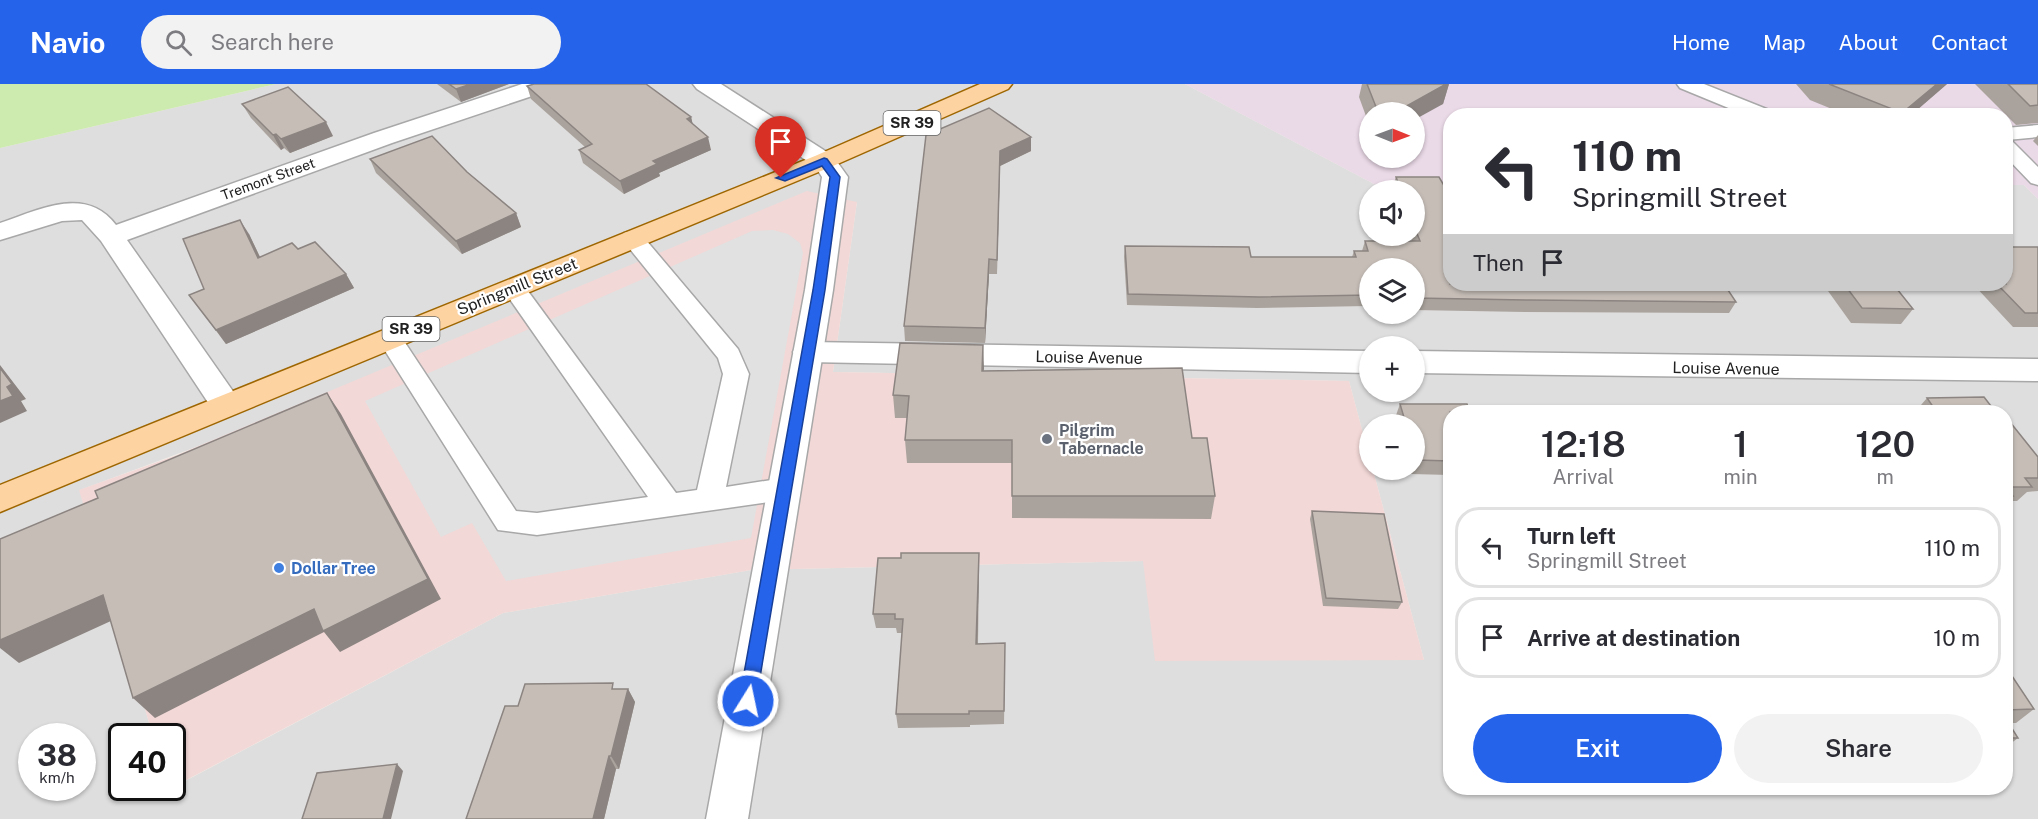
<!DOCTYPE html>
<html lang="en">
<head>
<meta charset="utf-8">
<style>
  :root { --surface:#fff; --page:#f2f2f3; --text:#2b2b33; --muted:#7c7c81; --line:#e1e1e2; --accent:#2563eb }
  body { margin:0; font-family:"Public Sans",sans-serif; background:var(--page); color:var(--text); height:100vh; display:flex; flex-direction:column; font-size:22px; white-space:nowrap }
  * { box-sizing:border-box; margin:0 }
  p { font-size:20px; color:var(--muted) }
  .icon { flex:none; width:33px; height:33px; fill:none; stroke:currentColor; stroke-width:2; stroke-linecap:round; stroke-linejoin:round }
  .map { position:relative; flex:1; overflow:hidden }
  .drawer { position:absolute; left:1443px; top:321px; width:570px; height:390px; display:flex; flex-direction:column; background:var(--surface); border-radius:24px; box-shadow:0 2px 4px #0004 }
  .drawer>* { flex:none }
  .top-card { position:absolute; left:1443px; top:24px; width:570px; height:183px; border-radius:24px; box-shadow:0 2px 4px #0004; background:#fff; color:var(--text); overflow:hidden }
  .needle { width:39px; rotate:91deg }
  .tools { position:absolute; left:1359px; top:18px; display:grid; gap:12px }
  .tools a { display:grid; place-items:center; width:66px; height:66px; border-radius:50%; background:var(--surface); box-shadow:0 2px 4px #0004; font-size:30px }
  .speed { position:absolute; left:18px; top:639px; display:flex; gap:12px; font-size:30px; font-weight:700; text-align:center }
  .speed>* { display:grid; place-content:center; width:78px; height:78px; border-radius:50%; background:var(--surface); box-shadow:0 2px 4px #0004; line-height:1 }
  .speed small { font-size:15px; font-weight:400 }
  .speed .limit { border:3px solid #111; border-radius:9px; background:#fff; color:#111 }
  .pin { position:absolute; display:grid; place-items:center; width:51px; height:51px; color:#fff; margin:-62px -26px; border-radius:50% 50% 50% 0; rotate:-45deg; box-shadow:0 0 6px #0007 }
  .pin .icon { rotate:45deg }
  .me { position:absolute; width:66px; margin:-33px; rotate:10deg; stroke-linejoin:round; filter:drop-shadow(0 0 4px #0008) }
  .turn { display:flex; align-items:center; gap:21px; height:126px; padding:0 30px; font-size:27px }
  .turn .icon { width:78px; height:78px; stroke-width:2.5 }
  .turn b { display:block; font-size:42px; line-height:51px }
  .then { display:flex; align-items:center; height:57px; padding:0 30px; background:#0003; gap:12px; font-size:22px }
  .eta { display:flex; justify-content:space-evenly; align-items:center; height:102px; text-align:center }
  .eta b { font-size:36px; font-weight:600; line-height:42px }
  .button { display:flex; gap:12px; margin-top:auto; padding:12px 30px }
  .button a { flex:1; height:69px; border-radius:36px; background:var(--accent); color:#fff; font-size:24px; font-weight:600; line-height:69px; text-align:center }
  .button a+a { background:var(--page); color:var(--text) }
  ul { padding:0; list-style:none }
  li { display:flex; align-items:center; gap:18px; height:81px; margin:0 12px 9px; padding:0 18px; border:3px solid var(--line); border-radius:24px }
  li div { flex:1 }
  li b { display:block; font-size:22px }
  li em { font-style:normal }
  header { display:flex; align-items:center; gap:36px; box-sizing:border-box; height:84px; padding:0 30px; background:var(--accent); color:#fff }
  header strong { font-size:28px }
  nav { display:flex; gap:33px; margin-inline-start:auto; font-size:21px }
  .search { width:420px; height:54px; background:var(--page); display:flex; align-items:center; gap:15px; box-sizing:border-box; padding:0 21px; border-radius:33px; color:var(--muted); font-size:22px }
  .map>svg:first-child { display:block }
  .residential { fill:#dfdede; fill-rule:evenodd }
  .commercial { fill:#f2d8d7 }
  .industrial { fill:#ead9e7; fill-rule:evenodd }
  .grass { fill:#cdebae }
  .parking { fill:#e1e1e1 }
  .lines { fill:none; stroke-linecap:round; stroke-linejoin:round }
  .service-casing { stroke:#a8a8a8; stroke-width:3 }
  .minor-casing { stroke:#a8a8a8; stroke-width:3 }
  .tertiary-casing { stroke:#a8a8a8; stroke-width:3 }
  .primary-casing { stroke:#9e6600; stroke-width:3 }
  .service { fill:#fff; fill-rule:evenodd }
  .minor { fill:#fff; fill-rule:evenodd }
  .tertiary { fill:#fff; fill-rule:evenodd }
  .primary { fill:#fcd3a1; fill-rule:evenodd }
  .wall { fill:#aaa39d }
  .shaded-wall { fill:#8b8480 }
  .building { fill:#c6bdb7; stroke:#8b8480; stroke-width:1.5 }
  .route { fill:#2563eb; stroke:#184099; stroke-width:1.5 }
  .worship-dot { fill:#6b7280; stroke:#fff; stroke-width:2 }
  .shop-dot { fill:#3f7fe0; stroke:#fff; stroke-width:2 }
  .labels { text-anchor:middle; stroke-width:4.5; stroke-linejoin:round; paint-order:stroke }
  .far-street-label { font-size:14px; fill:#212121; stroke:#fff }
  .shield { fill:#fff; stroke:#646464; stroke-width:1.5 }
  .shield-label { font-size:15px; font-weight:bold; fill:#212121 }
  .street-label { font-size:16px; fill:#212121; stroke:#fff }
  .worship-label { font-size:16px; font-weight:bold; fill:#5b616d; stroke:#fff; text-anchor:start }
  .shop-label { font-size:16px; font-weight:bold; fill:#366cbe; stroke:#fff; text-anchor:start }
</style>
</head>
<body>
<header>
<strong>Navio</strong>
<div class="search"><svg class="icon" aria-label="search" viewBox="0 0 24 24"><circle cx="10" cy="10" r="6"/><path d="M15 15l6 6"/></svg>Search here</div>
<nav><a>Home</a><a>Map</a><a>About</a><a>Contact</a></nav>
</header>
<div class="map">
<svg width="2038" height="735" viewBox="0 0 2038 735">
  <rect width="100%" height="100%" fill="#f1eee8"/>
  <path class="residential" d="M276 0H1185L1376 101H1450V200H2006V101H2024L2038 115V735H0V64ZM1370 106H1414V152H1370ZM857 118 833 288 1349 297 1369 372 1370 340H1414V386H1373L1424 576 1143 477 751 486 503 529 172 704H122V652H153L80 406ZM1370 184H1414V230H1370ZM1370 262H1414V308H1370ZM1450 328H2006V704H1450ZM32 652H82V704H32Z"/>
  <polygon class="commercial" points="807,107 857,118 833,288 1349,297 1369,372 1370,386 1373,386 1424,576 1155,577 1143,477 751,486 503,529 173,703 172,652 153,652 79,406 177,371"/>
  <path class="industrial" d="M1185 0H2038V115L2024 101H2006V32H1450V101H1376ZM1370 28H1414V74H1370Z"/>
  <polygon class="grass" points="0,0 276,0 0,64"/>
  <polygon class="parking" points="773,146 788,150 800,159 803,169 751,454 506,497 472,439 441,453 365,317 752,147"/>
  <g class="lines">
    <defs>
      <g id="service">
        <polygon points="1677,0 1704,0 1774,28 1777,32 1748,32 1680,4"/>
        <polygon points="2038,41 2038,53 2007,56 2013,58 2038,83 2038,101 2031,99 2006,73 2006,44"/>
        <polygon points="632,147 640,149 738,265 749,290 726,403 784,394 794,397 798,405 794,413 784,416 537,451 498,446 377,254 380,248 389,246 398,248 516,427 537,429 648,413 502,204 506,199 514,196 522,199 676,409 697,406 723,290 718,274 621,154 624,149"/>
      </g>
      <g id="minor">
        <path d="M522 0H557L553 5 392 59 127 156 237 313 242 321 237 329 226 332 215 329 101 157 82 136 62 137 0 156V139C39 126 86 101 116 141L374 49Z"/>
        <polygon points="808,258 1370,267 1370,289 808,278 797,275 793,268 797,261"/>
        <polygon points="1414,267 2038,275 2038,297 1414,289"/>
      </g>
      <polygon id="tertiary" points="693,0 721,0 833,72 848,93 833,206 748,735 706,735 805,206 822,93 815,82 697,5"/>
      <polygon id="primary" points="980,0 1012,0 1008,5 833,82 0,428 0,401 815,72"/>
    </defs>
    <use href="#service" class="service-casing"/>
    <use href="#minor" class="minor-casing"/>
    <use href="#tertiary" class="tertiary-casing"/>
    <use href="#primary" class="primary-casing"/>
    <use href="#service" class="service"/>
    <use href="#minor" class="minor"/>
    <use href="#tertiary" class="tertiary"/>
    <use href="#primary" class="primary"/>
  </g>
  <g class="wall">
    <polygon points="437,0 509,0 461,18"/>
    <polygon points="1362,0 1449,0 1443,20 1414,28 1370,28 1370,43 1359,13"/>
    <polygon points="1796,0 1947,0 1910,32 1849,32 1810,16"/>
    <polygon points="1975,0 2038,0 2038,39 2016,41"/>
    <polygon points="527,2 691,33 693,41 711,66 659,89 660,92 624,110 583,79 579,66 585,63 531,15"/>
    <polygon points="242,20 333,52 290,69 284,64 281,66 251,34"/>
    <polygon points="926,51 1031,67 1000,82 997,190 989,190 985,259 905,257 904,242"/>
    <polygon points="2038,51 2038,62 2033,57"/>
    <polygon points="370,75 467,88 516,129 521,143 462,170 376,89"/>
    <polygon points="1396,93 1439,93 1449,110 1450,110 1450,200 1724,200 1736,218 1729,229 1525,228 1414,226 1414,184 1370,184 1370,225 1368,222 1257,224 1127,221 1124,173 1125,162 1249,163 1251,173 1352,173 1354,167 1362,167 1365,157 1412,157 1410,152 1414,152 1414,106 1393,106 1392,104"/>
    <polygon points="249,150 260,173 298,165 346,190 354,204 226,260 189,211 204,205"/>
    <polygon points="2038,163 2038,243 2013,243 1973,200 2006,200"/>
    <polygon points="1823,200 1893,200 1913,225 1901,240 1851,239"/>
    <polygon points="984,287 1192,354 1215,412 1211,435 1012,434 1012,379 907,379 905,356 907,334 895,334 893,311"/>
    <polygon points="1927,314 1994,326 2002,328 1915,328"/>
    <polygon points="1400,320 1468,323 1450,328 1450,391 1411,390 1409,386 1414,386 1414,340 1396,340 1395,334"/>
    <polygon points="2006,333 2038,373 2038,407 2027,408 2017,417 2007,417 2006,419"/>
    <polygon points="1312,427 1402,518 1398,525 1323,522 1310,435"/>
    <polygon points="979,483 978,560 1005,573 1004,640 970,641 970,643 898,644 896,630 902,549 897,549 896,544 876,544 873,530"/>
    <polygon points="2006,583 2034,625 2016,639 2008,639 2018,654 2006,663"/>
    <polygon points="616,605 628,605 635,618 619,685 616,685 604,735 466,735 518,622"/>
  </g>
  <g class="shaded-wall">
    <polygon points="471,0 509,0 461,18 456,5"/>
    <polygon points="1446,0 1449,0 1443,20 1414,36 1414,28 1396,28"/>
    <polygon points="1937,0 1947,0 1910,32 1901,32 1902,29"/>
    <polygon points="691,33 694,46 687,35"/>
    <polygon points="326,38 333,52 290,69 281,55"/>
    <polygon points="276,50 284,64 281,66 273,51"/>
    <polygon points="708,53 711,66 659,89 660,92 624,110 620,97 653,77"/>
    <polygon points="1031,53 1031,67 1000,82 997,190 1000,67"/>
    <polygon points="516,129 521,143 462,170 456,157"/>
    <polygon points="240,136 249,150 267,188 258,174"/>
    <polygon points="989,175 989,190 985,259 985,244"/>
    <polygon points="346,190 354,204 226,260 216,246"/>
    <polygon points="983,261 984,284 982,310 982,287"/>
    <polygon points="0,281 26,315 21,317 27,327 0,339 0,317 7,303 0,284"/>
    <polygon points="327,309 341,330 441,515 340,568 324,548 155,634 133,614"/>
    <polygon points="979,469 979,483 977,573 976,560"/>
    <polygon points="103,511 124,531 19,579 0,564 0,542"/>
    <polygon points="628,605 635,618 619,685 611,672"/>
    <polygon points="609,672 616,685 604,735 593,735"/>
    <polygon points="397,680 403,687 391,735 383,735"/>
  </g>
  <g class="building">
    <polygon points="449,0 471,0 456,5"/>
    <polygon points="534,0 646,0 691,33 687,35 708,53 653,77 657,80 620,97 579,66 592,60 527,2"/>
    <polygon points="1367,0 1446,0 1396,28 1378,28"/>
    <polygon points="1829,0 1937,0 1902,29"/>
    <polygon points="2008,0 2038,0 2038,21 2030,22"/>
    <polygon points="288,3 326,38 281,55 276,50 273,51 242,20"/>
    <polygon points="989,24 1031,53 1000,67 997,176 989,175 985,244 904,242 926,51"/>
    <polygon points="432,52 467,88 516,129 456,157 370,75"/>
    <polygon points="1396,93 1439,93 1449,110 1450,110 1450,200 1724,200 1736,218 1530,216 1414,214 1414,184 1370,184 1370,211 1259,213 1128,210 1125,162 1249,163 1251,173 1356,173 1354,167 1368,167 1365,157 1420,157 1414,142 1414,106 1401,106"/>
    <polygon points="240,136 258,174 292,159 298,165 315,158 346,190 216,246 189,211 204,205 183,155"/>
    <polygon points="2006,163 2038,163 2038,229 2025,229 1997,200 2006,200"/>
    <polygon points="1844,200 1893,200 1913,225 1862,224"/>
    <polygon points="900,259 983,261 982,287 1182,284 1192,354 1207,354 1215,412 1012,412 1012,356 905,356 909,312 893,311"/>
    <polygon points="0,284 12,300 7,303 13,312 0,317"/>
    <polygon points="327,309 428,495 323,547 314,525 133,614 103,511 0,556 0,455 98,414 95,407"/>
    <polygon points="1984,313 1994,326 1999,326 2002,328 1933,328 1931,327 1936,327 1927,314"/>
    <polygon points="1400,320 1467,320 1468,323 1587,322 1733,324 1736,328 1450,328 1450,377 1416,376 1414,371 1414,340 1406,340"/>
    <polygon points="2006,333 2038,373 2038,394 2025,394 2032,403 2006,403 2013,412 2006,412"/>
    <polygon points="1312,427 1384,430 1402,518 1326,514"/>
    <polygon points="901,469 979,469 976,560 1005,559 1004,627 969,627 969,630 896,630 903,535 895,535 895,530 873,530 878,474 901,474"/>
    <polygon points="2006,583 2034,625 2006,626"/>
    <polygon points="613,599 612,605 628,605 611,672 609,672 593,735 466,735 505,622 518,622 525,600"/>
    <polygon points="2006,635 2018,654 2006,654"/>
    <polygon points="397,680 383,735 302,735 317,689"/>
  </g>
  <polygon class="route" points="824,74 827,75 840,93 825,206 756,617 753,622 748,624 742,622 739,617 813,206 830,93 822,82 785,97 776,94"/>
  <circle class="worship-dot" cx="1047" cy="355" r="6"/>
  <circle class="shop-dot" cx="279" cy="484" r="6"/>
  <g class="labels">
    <g class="far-street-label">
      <text transform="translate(268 95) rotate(-20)" y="5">Tremont Street</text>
    </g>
    <g class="shield">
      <rect x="883.5" y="27" width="57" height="24" rx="4.5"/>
      <rect x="382.5" y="233" width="57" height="24" rx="4.5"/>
    </g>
    <g class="shield-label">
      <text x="912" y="44">SR 39</text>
      <text x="411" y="250">SR 39</text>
    </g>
    <g class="street-label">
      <text transform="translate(517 202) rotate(-22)" y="6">Springmill Street</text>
      <text transform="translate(1089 273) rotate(1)" y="6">Louise Avenue</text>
      <text transform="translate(1726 284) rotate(1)" y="6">Louise Avenue</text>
    </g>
    <g class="worship-label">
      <text x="1059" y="352">Pilgrim<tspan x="1059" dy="18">Tabernacle</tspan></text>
    </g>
    <g class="shop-label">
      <text x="291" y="490">Dollar Tree</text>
    </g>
  </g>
</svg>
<div class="tools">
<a><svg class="needle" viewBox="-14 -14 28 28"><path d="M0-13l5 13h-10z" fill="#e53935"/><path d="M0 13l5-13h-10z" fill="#7c7c81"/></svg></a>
<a><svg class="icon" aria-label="sound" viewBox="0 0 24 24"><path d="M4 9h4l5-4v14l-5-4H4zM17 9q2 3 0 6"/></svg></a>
<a><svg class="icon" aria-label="layers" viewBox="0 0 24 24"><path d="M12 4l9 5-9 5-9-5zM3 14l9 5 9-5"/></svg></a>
<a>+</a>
<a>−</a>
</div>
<div class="speed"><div>38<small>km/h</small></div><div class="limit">40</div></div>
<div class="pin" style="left:781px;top:94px;background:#d93025"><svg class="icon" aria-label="arrive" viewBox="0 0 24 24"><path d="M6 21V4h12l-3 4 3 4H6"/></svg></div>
<svg class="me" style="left:748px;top:617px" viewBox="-20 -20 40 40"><circle r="17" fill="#2563eb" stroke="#fff" stroke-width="3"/><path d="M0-11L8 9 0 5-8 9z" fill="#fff"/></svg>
<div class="top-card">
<div class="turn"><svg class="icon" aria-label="left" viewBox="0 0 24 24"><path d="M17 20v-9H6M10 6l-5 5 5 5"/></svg><div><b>110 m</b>Springmill Street</div></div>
<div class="then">Then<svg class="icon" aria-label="arrive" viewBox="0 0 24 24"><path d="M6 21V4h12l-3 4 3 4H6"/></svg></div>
</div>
<section class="drawer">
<div class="eta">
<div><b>12:18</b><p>Arrival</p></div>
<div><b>1</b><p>min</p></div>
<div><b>120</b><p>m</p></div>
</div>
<ul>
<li><svg class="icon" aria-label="left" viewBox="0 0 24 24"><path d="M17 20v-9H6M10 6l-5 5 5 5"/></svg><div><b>Turn left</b><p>Springmill Street</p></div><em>110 m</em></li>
<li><svg class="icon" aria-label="arrive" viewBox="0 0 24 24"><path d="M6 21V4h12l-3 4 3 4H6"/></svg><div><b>Arrive at destination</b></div><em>10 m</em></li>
</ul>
<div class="button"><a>Exit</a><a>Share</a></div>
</section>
</div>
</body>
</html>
